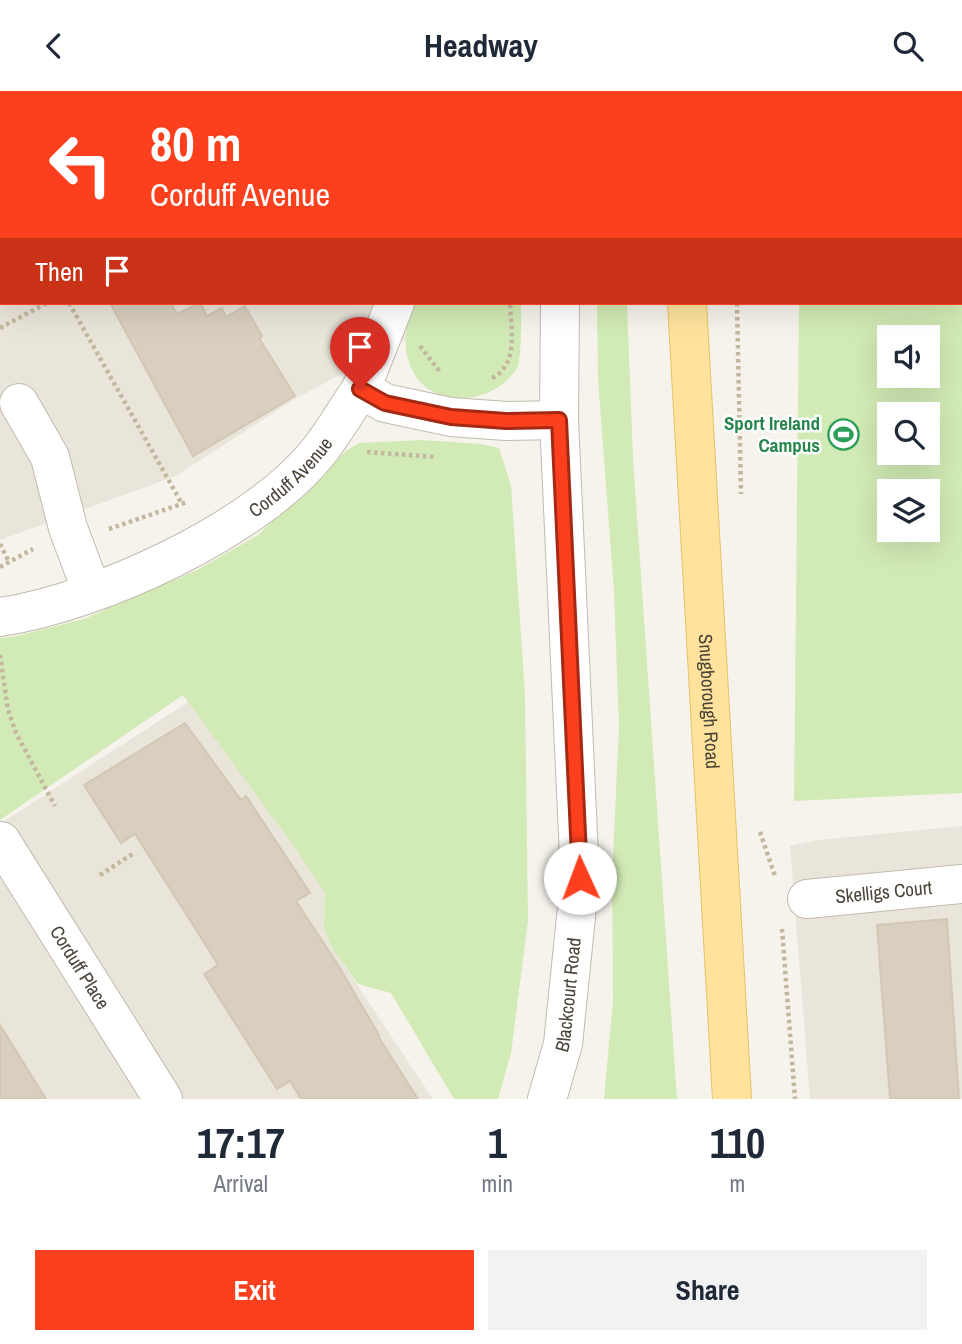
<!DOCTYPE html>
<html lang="en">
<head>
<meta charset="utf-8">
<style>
  :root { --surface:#fff; --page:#f2f2f3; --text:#1f2937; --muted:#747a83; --accent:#fc3f1d }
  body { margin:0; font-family:"Archivo Narrow",sans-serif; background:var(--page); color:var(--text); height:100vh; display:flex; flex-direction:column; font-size:26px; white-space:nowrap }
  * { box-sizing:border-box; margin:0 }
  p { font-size:23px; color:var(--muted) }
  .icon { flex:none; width:38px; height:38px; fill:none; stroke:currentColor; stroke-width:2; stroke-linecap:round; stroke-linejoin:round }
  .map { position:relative; height:1008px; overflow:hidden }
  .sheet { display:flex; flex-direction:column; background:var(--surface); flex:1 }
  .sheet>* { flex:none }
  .hud { position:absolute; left:0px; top:0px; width:962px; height:214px; box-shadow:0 7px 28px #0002; background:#fc3f1d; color:#fff; overflow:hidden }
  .tools { position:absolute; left:877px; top:234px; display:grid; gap:14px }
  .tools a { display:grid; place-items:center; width:63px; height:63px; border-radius:0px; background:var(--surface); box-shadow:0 7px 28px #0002; font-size:35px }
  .pin { position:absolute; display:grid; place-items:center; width:60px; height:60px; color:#fff; margin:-72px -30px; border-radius:50% 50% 50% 0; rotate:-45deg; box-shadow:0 0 7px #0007 }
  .pin .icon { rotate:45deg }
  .me { position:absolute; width:77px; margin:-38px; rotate:358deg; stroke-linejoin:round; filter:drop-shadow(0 0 5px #0008) }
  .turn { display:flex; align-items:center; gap:24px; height:147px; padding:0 35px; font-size:32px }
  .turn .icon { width:91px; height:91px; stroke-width:2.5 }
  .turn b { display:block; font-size:49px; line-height:60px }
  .then { display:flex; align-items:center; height:66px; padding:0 35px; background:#0003; gap:14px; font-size:26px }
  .eta { display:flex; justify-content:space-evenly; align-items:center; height:119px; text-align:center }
  .eta b { font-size:42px; font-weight:700; line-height:49px }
  .cta { display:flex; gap:14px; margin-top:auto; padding:14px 35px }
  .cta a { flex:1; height:80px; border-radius:0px; background:var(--accent); color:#fff; font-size:28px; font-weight:700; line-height:80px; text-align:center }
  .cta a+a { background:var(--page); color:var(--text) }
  header { display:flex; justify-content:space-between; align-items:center; height:91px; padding:0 35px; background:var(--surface); font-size:32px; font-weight:700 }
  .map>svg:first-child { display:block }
  .residential { fill:#eae5da }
  .green { fill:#d2eab5; fill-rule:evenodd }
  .building { fill:#d8cfc1; stroke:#d3c7b4; stroke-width:2 }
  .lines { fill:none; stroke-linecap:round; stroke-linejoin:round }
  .minor-casing { stroke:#c2bbae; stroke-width:40 }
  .major-casing { stroke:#e6c16a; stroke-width:40 }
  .path { stroke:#c4b79f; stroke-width:4.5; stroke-dasharray:3.5 3.5; stroke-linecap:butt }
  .minor { stroke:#fff; stroke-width:38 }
  .major { stroke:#ffe39c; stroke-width:38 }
  .route-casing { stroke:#a42913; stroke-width:18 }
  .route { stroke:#fc3f1d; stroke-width:12 }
  .labels { text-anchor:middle; stroke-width:5; stroke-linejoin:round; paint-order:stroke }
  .leisure-label { font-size:19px; font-weight:bold; fill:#27864d; stroke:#fff; text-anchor:end }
  .street-label { font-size:19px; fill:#4b4439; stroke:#fff }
</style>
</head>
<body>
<header><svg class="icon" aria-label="back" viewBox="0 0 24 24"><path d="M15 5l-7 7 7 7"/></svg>Headway<svg class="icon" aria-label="search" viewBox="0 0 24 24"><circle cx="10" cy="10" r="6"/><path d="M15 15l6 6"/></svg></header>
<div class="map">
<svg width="962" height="1008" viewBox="0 0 962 1008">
  <rect width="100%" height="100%" fill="#f6f3ec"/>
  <g class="residential">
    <polygon points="0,0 324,2 2,2 2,212 413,212 406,233 405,249 293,309 176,385 0,449"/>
    <polygon points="194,607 325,802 324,837 332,856 433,1008 0,1008 0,733"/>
    <polygon points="962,735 962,1008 810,1008 790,755 818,749"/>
  </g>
  <g class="green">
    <path d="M801 0H962V702L794 710 799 212H961V2H801ZM889 247H928V285H889ZM889 324H928V362H889ZM889 401H928V439H889Z"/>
    <path d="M413 212H521C521 224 522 269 517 277 493 316 425 321 409 271 402 250 407 231 413 212Z"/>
    <polygon points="597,212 627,212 633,368 677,1008 604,1008 613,909 612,787 619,636 614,501 598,288"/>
    <polygon points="421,349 481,353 499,357 511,394 525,603 528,830 511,962 498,1008 454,1008 391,902 358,893 332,857 324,837 325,802 293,754 183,604 0,729 0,547 12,546 84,528 197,479 258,444 346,360 359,352"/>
  </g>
  <g class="building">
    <polygon points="110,212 171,212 177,223 200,212 207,225 222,217 226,226 245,215 262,245 259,247 295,305 193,365"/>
    <polygon points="185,632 241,709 246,705 310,802 296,810 338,874 379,944 378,945 418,1008 301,1008 290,990 277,998 204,883 218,874 195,837 135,743 121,752 84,694"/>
    <polygon points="947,828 959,1008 890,1008 877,834"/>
    <polygon points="0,934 31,984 46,1008 0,1008"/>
  </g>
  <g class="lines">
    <defs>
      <g id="minor">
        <polyline points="557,0 557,2"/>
        <polyline points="430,2 430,0"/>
        <polyline points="361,298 395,212"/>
        <polyline points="19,312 50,366 68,437 92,501"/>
        <path id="s1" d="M0 526C97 512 258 438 319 360 334 341 347 318 361 298L385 312 451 326 506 330 559 329"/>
        <path id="s2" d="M1 750 163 1008"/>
        <path id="s3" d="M807 808 962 793"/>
        <path id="s4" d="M547 1008 563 953 580 787 559 329 560 212"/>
      </g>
      <g id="major">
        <polyline points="681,0 681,2"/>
        <path id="s5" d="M687 212 732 1008"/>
      </g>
    </defs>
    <use href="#minor" class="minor-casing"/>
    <use href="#major" class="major-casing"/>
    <g class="path">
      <polyline points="139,0 140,2"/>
      <polyline points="363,0 363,2"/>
      <polyline points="508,0 508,2"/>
      <polyline points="301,2 304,0"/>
      <polyline points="734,2 734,0"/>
      <polyline points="69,212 182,413"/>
      <polyline points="737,212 741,403"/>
      <polyline points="0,237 47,212"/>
      <polyline points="420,255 440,281"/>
      <path d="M492 287C519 274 511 237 510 212"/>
      <polyline points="367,361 435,366"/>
      <polyline points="109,438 187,411"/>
      <polyline points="0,453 9,471"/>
      <polyline points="0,476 33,458"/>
      <polyline points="0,564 8,619 16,642 55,715"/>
      <polyline points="760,741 775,785"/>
      <polyline points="100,784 134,762"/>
      <polyline points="782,838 795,1008"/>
    </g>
    <use href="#minor" class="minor"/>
    <use href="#major" class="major"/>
  </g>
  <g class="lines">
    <defs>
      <polyline id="route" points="360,298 385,312 451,326 506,330 559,329 580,787"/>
    </defs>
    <use href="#route" class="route-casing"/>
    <use href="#route" class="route"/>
  </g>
  <defs>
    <symbol id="stadium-ring" viewBox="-11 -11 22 22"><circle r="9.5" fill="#fff" stroke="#2e9e5b" stroke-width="1.5"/><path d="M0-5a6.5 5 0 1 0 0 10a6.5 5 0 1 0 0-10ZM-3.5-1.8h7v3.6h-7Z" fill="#2e9e5b"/></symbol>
  </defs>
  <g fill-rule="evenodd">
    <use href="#stadium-ring" x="826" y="326" width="35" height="35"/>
  </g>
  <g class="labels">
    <g class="leisure-label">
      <text x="820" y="339">Sport Ireland<tspan x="820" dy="22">Campus</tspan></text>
    </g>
    <g class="street-label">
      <text dy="7" stroke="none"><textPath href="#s1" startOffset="327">Corduff Avenue</textPath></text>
      <text dy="7" stroke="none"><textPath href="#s5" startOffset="399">Snugborough Road</textPath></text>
      <text dy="7" stroke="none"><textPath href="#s3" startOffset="77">Skelligs Court</textPath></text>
      <text dy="7" stroke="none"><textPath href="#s2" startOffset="149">Corduff Place</textPath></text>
      <text dy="7" stroke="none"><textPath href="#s4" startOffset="107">Blackcourt Road</textPath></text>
    </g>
  </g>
</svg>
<div class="tools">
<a><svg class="icon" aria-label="sound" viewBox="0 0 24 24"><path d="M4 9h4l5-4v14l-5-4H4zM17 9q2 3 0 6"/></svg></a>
<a><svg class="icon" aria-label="search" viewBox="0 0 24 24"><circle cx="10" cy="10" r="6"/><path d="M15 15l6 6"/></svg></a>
<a><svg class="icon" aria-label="layers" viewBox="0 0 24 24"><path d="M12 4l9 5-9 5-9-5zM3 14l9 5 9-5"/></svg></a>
</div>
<div class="pin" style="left:360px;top:298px;background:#d93025"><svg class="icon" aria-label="arrive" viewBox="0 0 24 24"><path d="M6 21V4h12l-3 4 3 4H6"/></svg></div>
<svg class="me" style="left:580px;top:787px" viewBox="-20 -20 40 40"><circle r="19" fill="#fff"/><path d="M0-13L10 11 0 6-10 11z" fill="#fc3f1d"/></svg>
<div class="hud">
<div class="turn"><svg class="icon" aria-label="left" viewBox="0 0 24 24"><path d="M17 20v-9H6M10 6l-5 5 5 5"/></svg><div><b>80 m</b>Corduff Avenue</div></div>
<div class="then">Then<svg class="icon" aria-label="arrive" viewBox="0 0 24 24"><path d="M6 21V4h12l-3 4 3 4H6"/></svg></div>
</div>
</div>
<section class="sheet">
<div class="eta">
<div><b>17:17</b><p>Arrival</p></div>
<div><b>1</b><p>min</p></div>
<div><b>110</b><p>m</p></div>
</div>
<div class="cta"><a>Exit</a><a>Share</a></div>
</section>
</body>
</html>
